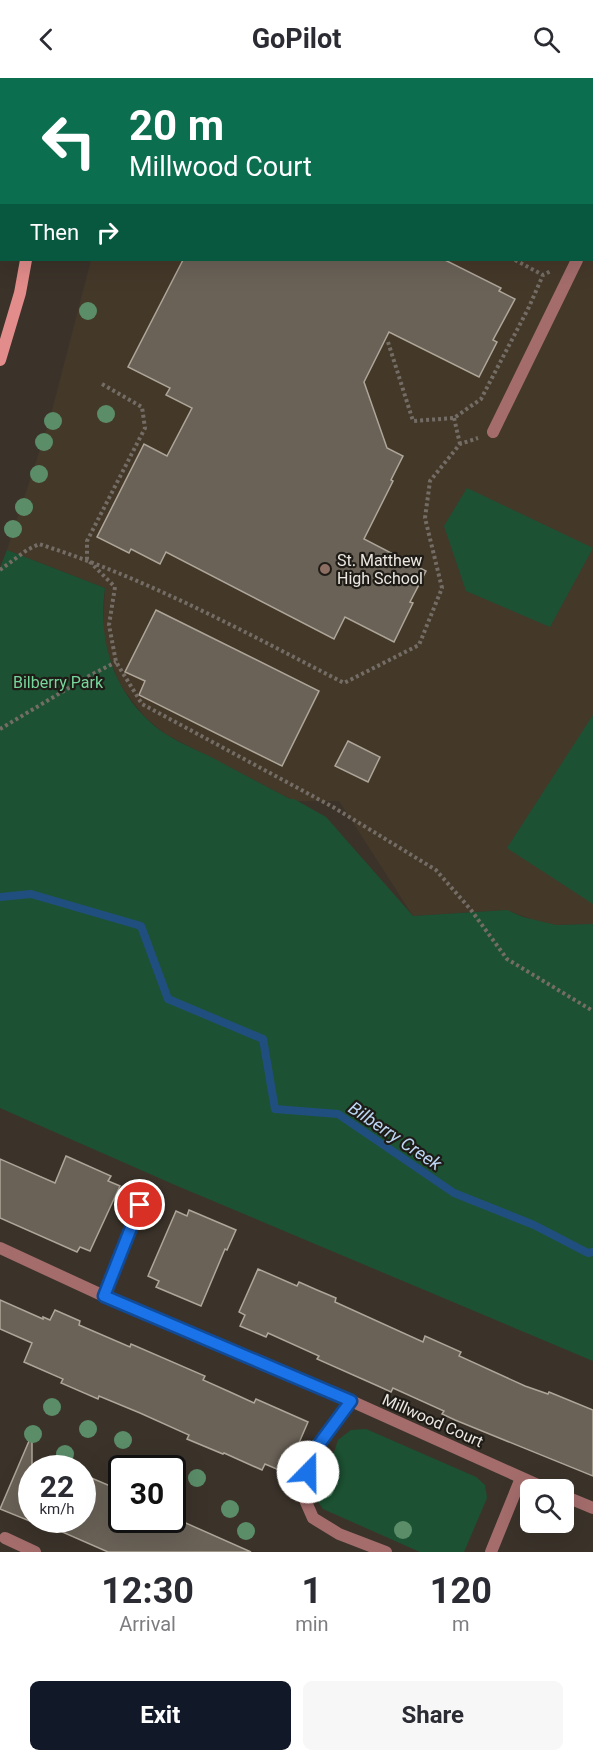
<!DOCTYPE html>
<html lang="en">
<head>
<meta charset="utf-8">
<style>
  :root { --surface:#fff; --page:#f7f7f7; --text:#2b2b33; --muted:#7c7c81; --accent:#111827 }
  body { margin:0; font-family:Roboto,sans-serif; background:var(--page); color:var(--text); height:100vh; display:flex; flex-direction:column; font-size:22px; white-space:nowrap }
  * { box-sizing:border-box; margin:0 }
  p { font-size:20px; color:var(--muted) }
  .icon { flex:none; width:33px; height:33px; fill:none; stroke:currentColor; stroke-width:2; stroke-linecap:round; stroke-linejoin:round }
  .map { position:relative; height:1474px; overflow:hidden }
  .details { display:flex; flex-direction:column; background:var(--surface); flex:1 }
  .details>* { flex:none }
  .banner { position:absolute; left:0px; top:0px; width:594px; height:183px; box-shadow:0 6px 24px #0002; background:#0b6e4f; color:#fff; overflow:hidden }
  .tools { position:absolute; left:520px; top:1401px; display:grid; gap:12px }
  .tools a { display:grid; place-items:center; width:54px; height:54px; border-radius:9px; background:var(--surface); box-shadow:0 6px 24px #0002; font-size:30px }
  .speed { position:absolute; left:18px; top:1377px; display:flex; gap:12px; font-size:30px; font-weight:700; text-align:center }
  .speed>* { display:grid; place-content:center; width:78px; height:78px; border-radius:50%; background:var(--surface); box-shadow:0 6px 24px #0002; line-height:1 }
  .speed small { font-size:15px; font-weight:400 }
  .speed .limit { border:3px solid #111; border-radius:9px; background:#fff; color:#111 }
  .pin { position:absolute; display:grid; place-items:center; width:51px; height:51px; color:#fff; margin:-26px; border:3px solid #fff; border-radius:50%; box-shadow:0 2px 6px #0007 }
  .me { position:absolute; width:66px; margin:-33px; rotate:22deg; stroke-linejoin:round; filter:drop-shadow(0 0 4px #0008) }
  .turn { display:flex; align-items:center; gap:21px; height:126px; padding:0 30px; font-size:27px }
  .turn .icon { width:78px; height:78px; stroke-width:2.5 }
  .turn b { display:block; font-size:42px; line-height:51px }
  .then { display:flex; align-items:center; height:57px; padding:0 30px; background:#0003; gap:12px; font-size:22px }
  .eta { display:flex; justify-content:space-evenly; align-items:center; height:102px; text-align:center }
  .eta b { font-size:36px; font-weight:700; line-height:42px }
  .action { display:flex; gap:12px; margin-top:auto; padding:12px 30px }
  .action a { flex:1; height:69px; border-radius:9px; background:var(--accent); color:#fff; font-size:24px; font-weight:700; line-height:69px; text-align:center }
  .action a+a { background:var(--page); color:var(--text) }
  header { display:flex; justify-content:space-between; align-items:center; height:78px; padding:0 30px; background:var(--surface); font-size:27px; font-weight:700 }
  .map>svg:first-child { display:block }
  .built { fill:#443829 }
  .green { fill:#1c5233 }
  .lines { fill:none; stroke-linecap:round; stroke-linejoin:round }
  .stream { stroke:#204f7f; stroke-width:8 }
  .building { fill:#6a6257; stroke:#aea699; stroke-width:1.5 }
  .path { stroke:#746d65; stroke-width:4; stroke-dasharray:3 3; stroke-linecap:butt }
  .service { stroke:#a46d6c; stroke-width:12 }
  .minor { stroke:#a46d6c; stroke-width:12 }
  .tertiary { stroke:#a46d6c; stroke-width:12 }
  .secondary { stroke:#e28c8b; stroke-width:12 }
  .tree { fill:#5b8d69 }
  .route-casing { stroke:#114b97; stroke-width:15 }
  .route { stroke:#1a73e8; stroke-width:10 }
  .education-dot { fill:#8d6e63; stroke:#1f1c17; stroke-width:2 }
  .labels { text-anchor:middle; stroke-width:4.5; stroke-linejoin:round; paint-order:stroke }
  .poi-label { font-size:16px; fill:#ece7e0; stroke:#1f1c17; text-anchor:start }
  .park-label { font-size:16px; fill:#76d79c; stroke:#1f1c17 }
  .street-label { font-size:16px; fill:#ece7e0; stroke:#1f1c17 }
  .water-label { font-size:18px; font-style:italic; fill:#bcd7f5; stroke:#1f1c17 }
</style>
</head>
<body>
<header><svg class="icon" aria-label="back" viewBox="0 0 24 24"><path d="M15 5l-7 7 7 7"/></svg>GoPilot<svg class="icon" aria-label="search" viewBox="0 0 24 24"><circle cx="10" cy="10" r="6"/><path d="M15 15l6 6"/></svg></header>
<div class="map">
<svg width="593" height="1474" viewBox="0 0 593 1474">
  <rect width="100%" height="100%" fill="#3b332a"/>
  <polygon class="built" points="593,120 593,846 556,847 539,844 507,832 413,838 339,723 294,723 165,656 145,639 120,607 108,576 103,552 105,510 7,472 49,344 91,182 592,182"/>
  <g class="green">
    <polygon points="467,410 593,470 550,549 466,513 444,448"/>
    <path d="M7 472 105 510C97 567 116 621 164 655 179 665 197 672 213 680 238 694 264 707 290 721H294L326 739 413 838 507 832 523 839 556 847 593 846V1283L175 1107 0 1030V490Z"/>
    <polygon points="593,637 593,826 507,770"/>
    <polygon points="366,1351 476,1399 485,1407 487,1420 464,1474 420,1474 323,1431 318,1424 338,1362 351,1352"/>
  </g>
  <g class="lines">
    <polyline class="stream" points="0,819 31,816 141,848 168,921 263,961 275,1031 338,1036 454,1115 534,1147 588,1175 593,1174"/>
  </g>
  <g class="building">
    <polygon points="183,182 445,182 501,210 499,213 515,221 493,262 497,264 479,299 389,254 364,304 387,370 403,378 391,402 393,403 364,461 426,493 410,524 413,525 394,564 345,539 334,561 166,474 160,486 131,471 129,475 97,459 144,366 167,378 192,330 166,317 170,310 128,289"/>
    <polygon points="156,532 319,613 282,688 139,617 145,603 125,594"/>
    <polygon points="348,663 380,679 368,704 335,688"/>
    <polygon points="66,1078 111,1098 108,1103 120,1108 90,1173 80,1169 77,1174 0,1140 0,1081 55,1105"/>
    <polygon points="189,1132 236,1152 227,1172 225,1171 201,1228 156,1209 159,1203 148,1198 176,1133 187,1138"/>
    <polygon points="258,1191 297,1208 299,1204 317,1212 336,1220 335,1224 423,1264 425,1258 461,1274 459,1278 525,1308 548,1316 549,1314 593,1332 593,1398 455,1342 442,1336 444,1333 393,1310 391,1314 378,1308 317,1281 319,1278 268,1255 266,1259 240,1248 245,1237 239,1234"/>
    <polygon points="0,1222 43,1241 43,1239 50,1242 55,1232 80,1243 79,1247 130,1269 131,1266 205,1298 203,1302 230,1314 254,1325 256,1321 308,1344 286,1395 265,1386 262,1392 224,1375 223,1376 187,1361 189,1357 140,1335 99,1318 98,1321 61,1305 63,1301 24,1284 32,1265 0,1251"/>
    <polygon points="32,1356 32,1444 0,1431"/>
    <polygon points="82,1396 122,1413 122,1442 179,1442 251,1474 108,1474 35,1442 82,1442"/>
  </g>
  <g class="lines">
    <g class="path">
      <polyline points="317,2 318,0"/>
      <polyline points="332,2 340,0"/>
      <polyline points="515,182 543,197"/>
      <polyline points="388,264 413,343 454,340 481,321 529,229 543,197 551,193"/>
      <polyline points="102,306 142,329 145,350 87,463 87,481 115,509 109,547 116,584 142,626 333,729 436,792 471,832 507,881 593,933"/>
      <polyline points="454,340 460,366"/>
      <path d="M0 492 27 472 39 466C146 500 245 554 344 605L419 567 442 510 425 440 430 403 460 366 478 360"/>
      <polyline points="0,651 87,599 116,584"/>
    </g>
    <g class="service">
      <polyline points="592,150 593,149"/>
      <polyline points="493,354 577,182"/>
    </g>
    <g class="minor">
      <polyline points="0,1170 104,1218 351,1323 549,1412"/>
      <polyline points="104,1218 140,1127"/>
      <polyline points="351,1323 313,1373 302,1415 313,1440 339,1456 386,1474"/>
      <polyline points="564,1418 593,1430"/>
      <polyline points="5,1460 35,1474"/>
      <polyline points="491,1474 521,1400"/>
    </g>
    <g class="tertiary">
      <polyline points="446,0 448,2"/>
      <polyline points="592,76 593,76"/>
    </g>
    <g class="secondary">
      <polyline points="42,2 42,0"/>
      <polyline points="85,2 85,0"/>
      <polyline points="0,282 20,215 26,182"/>
    </g>
  </g>
  <g class="tree">
    <circle cx="88" cy="233" r="9"/>
    <circle cx="106" cy="336" r="9"/>
    <circle cx="53" cy="343" r="9"/>
    <circle cx="44" cy="364" r="9"/>
    <circle cx="39" cy="396" r="9"/>
    <circle cx="24" cy="429" r="9"/>
    <circle cx="13" cy="451" r="9"/>
    <circle cx="52" cy="1329" r="9"/>
    <circle cx="88" cy="1351" r="9"/>
    <circle cx="33" cy="1356" r="9"/>
    <circle cx="123" cy="1362" r="9"/>
    <circle cx="65" cy="1376" r="9"/>
    <circle cx="197" cy="1400" r="9"/>
    <circle cx="325" cy="1411" r="9"/>
    <circle cx="230" cy="1431" r="9"/>
    <circle cx="403" cy="1452" r="9"/>
    <circle cx="246" cy="1453" r="9"/>
  </g>
  <g class="lines">
    <defs>
      <polyline id="route" points="140,1127 104,1218 351,1323 314,1373 308,1394"/>
    </defs>
    <use href="#route" class="route-casing"/>
    <use href="#route" class="route"/>
  </g>
  <circle class="education-dot" cx="325" cy="491" r="6"/>
  <g class="labels">
    <g class="poi-label">
      <text x="337" y="488">St. Matthew<tspan x="337" dy="18">High School</tspan></text>
    </g>
    <g class="park-label">
      <text x="58" y="610">Bilberry Park</text>
    </g>
    <g class="street-label">
      <text transform="translate(433 1342) rotate(24)" y="6">Millwood Court</text>
    </g>
    <g class="water-label">
      <text transform="translate(395 1058) rotate(34)" y="6">Bilberry Creek</text>
    </g>
  </g>
</svg>
<div class="tools">
<a><svg class="icon" aria-label="search" viewBox="0 0 24 24"><circle cx="10" cy="10" r="6"/><path d="M15 15l6 6"/></svg></a>
</div>
<div class="speed"><div>22<small>km/h</small></div><div class="limit">30</div></div>
<div class="pin" style="left:140px;top:1127px;background:#d93025"><svg class="icon" aria-label="arrive" viewBox="0 0 24 24"><path d="M6 21V4h12l-3 4 3 4H6"/></svg></div>
<svg class="me" style="left:308px;top:1394px" viewBox="-20 -20 40 40"><circle r="19" fill="#fff"/><path d="M0-13L10 11 0 6-10 11z" fill="#1a73e8"/></svg>
<div class="banner">
<div class="turn"><svg class="icon" aria-label="left" viewBox="0 0 24 24"><path d="M17 20v-9H6M10 6l-5 5 5 5"/></svg><div><b>20 m</b>Millwood Court</div></div>
<div class="then">Then<svg class="icon" aria-label="right" viewBox="0 0 24 24"><path d="M7 20v-9h11M14 6l5 5-5 5"/></svg></div>
</div>
</div>
<section class="details">
<div class="eta">
<div><b>12:30</b><p>Arrival</p></div>
<div><b>1</b><p>min</p></div>
<div><b>120</b><p>m</p></div>
</div>
<div class="action"><a>Exit</a><a>Share</a></div>
</section>
</body>
</html>
